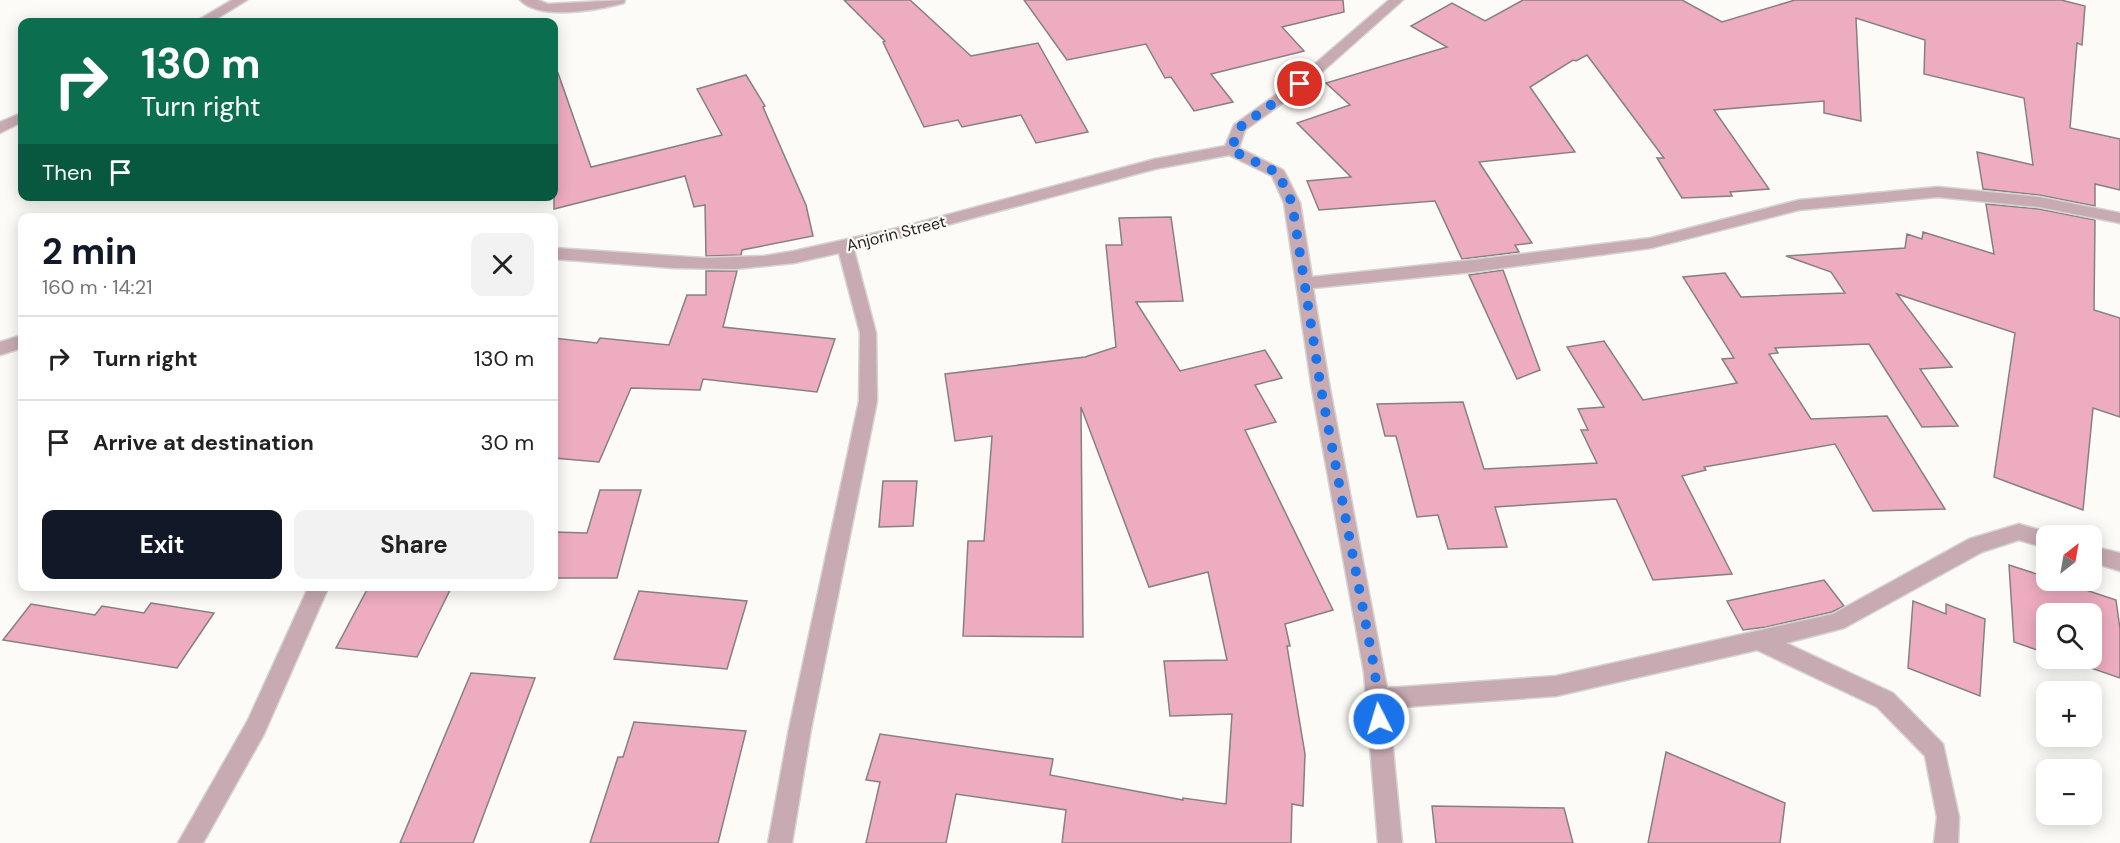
<!DOCTYPE html>
<html lang="en">
<head>
<meta charset="utf-8">
<style>
  :root { --surface:#fff; --page:#f2f2f2; --text:#222; --muted:#767676; --line:#e0e0e0; --accent:#111827 }
  body { margin:0; font-family:"DM Sans",sans-serif; background:var(--page); color:var(--text); height:100vh; display:flex; flex-direction:column; font-size:22px; white-space:nowrap }
  * { box-sizing:border-box; margin:0 }
  p { font-size:20px; color:var(--muted) }
  .icon { flex:none; width:33px; height:33px; fill:none; stroke:currentColor; stroke-width:2; stroke-linecap:round; stroke-linejoin:round }
  .map { position:relative; flex:1; overflow:hidden }
  .side { position:absolute; left:18px; top:213px; width:540px; height:378px; display:flex; flex-direction:column; background:var(--surface); border-radius:12px; box-shadow:0 3px 15px #0003 }
  .side>* { flex:none }
  .hud { position:absolute; left:18px; top:18px; width:540px; height:183px; border-radius:12px; box-shadow:0 3px 15px #0003; background:#0b6e4f; color:#fff; overflow:hidden }
  .needle { width:39px; rotate:31deg }
  .buttons { position:absolute; left:2036px; top:525px; display:grid; gap:12px }
  .buttons a { display:grid; place-items:center; width:66px; height:66px; border-radius:12px; background:var(--surface); box-shadow:0 3px 15px #0003; font-size:30px }
  .pin { position:absolute; display:grid; place-items:center; width:51px; height:51px; color:#fff; margin:-26px; border:3px solid #fff; border-radius:50%; box-shadow:0 2px 6px #0007 }
  .me { position:absolute; width:66px; margin:-33px; rotate:355deg; stroke-linejoin:round; filter:drop-shadow(0 0 4px #0008) }
  .turn { display:flex; align-items:center; gap:21px; height:126px; padding:0 24px; font-size:27px }
  .turn .icon { width:78px; height:78px; stroke-width:2.5 }
  .turn b { display:block; font-size:42px; line-height:51px }
  .then { display:flex; align-items:center; height:57px; padding:0 24px; background:#0003; gap:12px; font-size:22px }
  .round { display:grid; place-items:center; flex:none; width:63px; height:63px; border-radius:12px; background:var(--page) }
  .head { display:flex; align-items:center; justify-content:space-between; height:102px; padding:0 24px }
  h1 { font-size:36px; font-weight:700; line-height:45px; color:var(--accent) }
  .button { display:flex; gap:12px; margin-top:auto; padding:12px 24px }
  .button a { flex:1; height:69px; border-radius:12px; background:var(--accent); color:#fff; font-size:24px; font-weight:700; line-height:69px; text-align:center }
  .button a+a { background:var(--page); color:var(--text) }
  ul { padding:0; list-style:none }
  li { display:flex; align-items:center; gap:18px; height:84px; padding:0 24px; border-top:2px solid var(--line) }
  li div { flex:1 }
  li b { display:block; font-size:22px }
  li em { font-style:normal }
  .map>svg:first-child { display:block }
  .building { fill:#eeacc1; stroke:#858182; stroke-width:1.5 }
  .lines { fill:none; stroke-linecap:round; stroke-linejoin:round }
  .minor-casing { stroke:#d5d4d1; stroke-width:3 }
  .minor { fill:#c8aab2; fill-rule:evenodd }
  .route { stroke:#1a73e8; stroke-width:10; stroke-dasharray:0 18 }
  .labels { text-anchor:middle; stroke-width:4.5; stroke-linejoin:round; paint-order:stroke }
  .street-label { font-size:16px; fill:#262524; stroke:#fcfbf7 }
</style>
</head>
<body>
<div class="map">
<svg width="2120" height="843" viewBox="0 0 2120 843">
  <rect width="100%" height="100%" fill="#fcfbf7"/>
  <g class="building">
    <polygon points="844,0 910,0 971,56 1038,43 1088,132 1036,143 1021,115 962,127 958,120 924,127 883,42 885,41"/>
    <polygon points="1024,0 1343,0 1344,12 1282,27 1304,51 1211,74 1233,102 1194,111 1171,77 1165,78 1146,44 1067,60"/>
    <polygon points="1523,0 1682,0 1722,22 1795,0 2061,0 2085,6 2082,45 2077,43 2070,128 2120,139 2120,190 2095,184 2095,206 2039,195 1983,189 1977,152 2033,165 2024,98 1924,74 1925,40 1856,18 1861,121 1824,113 1824,101 1714,110 1769,189 1730,192 1732,196 1682,198 1657,158 1664,158 1587,55 1576,61 1573,60 1530,87 1575,152 1479,162 1532,243 1515,245 1519,252 1462,259 1435,201 1319,210 1307,181 1351,177 1297,123 1350,105 1326,83 1447,47 1411,26 1452,3 1485,21"/>
    <polygon points="558,73 591,167 722,135 697,89 746,75 765,106 763,107 806,205 813,236 742,250 741,255 706,256 705,205 694,207 685,176 554,209 554,74"/>
    <polygon points="1986,204 2039,209 2095,220 2094,310 2120,318 2120,417 2093,408 2083,510 1994,477 2015,333 1897,294 1952,367 1920,369 1958,426 1922,427 1869,344 1775,348 1778,353 1769,354 1811,419 1887,416 1945,509 1873,511 1835,444 1704,467 1706,470 1682,476 1732,574 1653,580 1616,499 1495,507 1507,547 1448,549 1438,515 1417,517 1396,436 1385,436 1377,404 1463,402 1484,469 1597,463 1581,430 1588,430 1578,409 1604,407 1567,347 1604,341 1643,400 1737,383 1722,359 1734,358 1683,277 1725,273 1741,297 1845,293 1831,272 1786,256 1905,248 1907,234 1922,239 1923,232 1994,254"/>
    <polygon points="1171,217 1183,301 1136,302 1180,371 1265,350 1282,378 1255,385 1276,422 1245,430 1333,610 1285,624 1290,646 1287,646 1305,754 1303,806 1292,804 1291,843 1062,843 1066,810 956,794 946,843 866,843 880,782 866,780 880,734 1053,759 1050,775 1183,800 1183,798 1226,804 1232,714 1170,716 1164,661 1227,660 1208,572 1149,587 1081,407 1083,637 963,636 968,541 984,541 992,436 955,441 945,374 1085,357 1116,347 1106,245 1122,245 1119,218"/>
    <polygon points="1503,270 1540,370 1517,379 1469,275"/>
    <polygon points="706,271 737,271 723,327 835,339 817,392 703,379 700,390 631,388 599,462 554,458 554,338 597,343 600,338 669,345 687,295 706,295"/>
    <polygon points="883,481 917,481 913,526 879,527"/>
    <polygon points="600,490 641,490 617,578 554,578 554,532 587,533"/>
    <polygon points="2009,565 2046,577 2046,580 2056,580 2116,600 2120,629 2120,678 2062,658 2091,658 2091,614 2046,614 2046,653 2014,642"/>
    <polygon points="1824,580 1844,606 1832,612 1766,627 1743,630 1727,601"/>
    <polygon points="369,586 452,586 417,657 336,648"/>
    <polygon points="639,591 747,601 727,669 614,659"/>
    <polygon points="1913,601 1946,614 1946,604 1985,619 1980,696 1908,668"/>
    <polygon points="151,603 214,613 177,668 3,640 31,604 95,615 102,606 144,613"/>
    <polygon points="471,673 535,678 473,843 400,843"/>
    <polygon points="634,722 746,731 718,843 590,843 618,757 623,757"/>
    <polygon points="1666,752 1785,803 1780,843 1648,843"/>
    <polygon points="1432,806 1564,808 1573,843 1436,843"/>
  </g>
  <g class="lines">
    <defs>
      <g id="minor">
        <polygon points="232,0 247,0 211,22 195,22"/>
        <path d="M520 0H538L548 4 625 0 624 3C598 10 540 21 520 0Z"/>
        <polygon points="1389,0 1403,0 1305,87 1245,130 1239,148 1283,170 1285,173 1300,203 1312,277 1473,260 1651,238 1799,200 1938,187 2039,197 2120,213 2120,223 2039,207 1938,197 1799,210 1651,248 1473,272 1313,288 1330,389 1387,688 1556,676 1833,614 1969,539 2019,524 2053,534 2046,536 2046,548 2019,540 1982,552 1844,628 1786,643 1893,693 1943,744 1959,817 1958,843 1934,843 1937,817 1925,756 1877,707 1757,650 1556,696 1389,708 1402,843 1378,843 1364,672 1312,389 1284,203 1272,176 1229,155 1155,169 854,250 876,333 877,401 811,729 792,843 768,843 789,729 859,401 860,333 839,253 794,263 735,269 674,268 554,259 554,248 704,258 764,256 794,251 902,227 1155,159 1225,146 1234,125 1295,81"/>
        <polygon points="22,113 22,122 0,133 0,122"/>
        <polygon points="22,335 22,348 0,355 0,342"/>
        <polygon points="2091,546 2120,553 2120,571 2091,562"/>
        <polygon points="309,586 329,586 264,734 203,843 178,843 248,720"/>
      </g>
    </defs>
    <use href="#minor" class="minor-casing"/>
    <use href="#minor" class="minor"/>
  </g>
  <g class="lines">
    <polyline class="route" points="1300,84 1239,128 1231,150 1278,173 1292,203 1321,389 1375,672 1379,719"/>
  </g>
  <g class="labels">
    <g class="street-label">
      <text transform="translate(896 233) rotate(-14)" y="6">Anjorin Street</text>
    </g>
  </g>
</svg>
<div class="buttons">
<a><svg class="needle" viewBox="-14 -14 28 28"><path d="M0-13l5 13h-10z" fill="#e53935"/><path d="M0 13l5-13h-10z" fill="#767676"/></svg></a>
<a><svg class="icon" aria-label="search" viewBox="0 0 24 24"><circle cx="10" cy="10" r="6"/><path d="M15 15l6 6"/></svg></a>
<a>+</a>
<a>−</a>
</div>
<div class="pin" style="left:1300px;top:84px;background:#d93025"><svg class="icon" aria-label="arrive" viewBox="0 0 24 24"><path d="M6 21V4h12l-3 4 3 4H6"/></svg></div>
<svg class="me" style="left:1379px;top:719px" viewBox="-20 -20 40 40"><circle r="17" fill="#1a73e8" stroke="#fff" stroke-width="3"/><path d="M0-11L8 9 0 5-8 9z" fill="#fff"/></svg>
<div class="hud">
<div class="turn"><svg class="icon" aria-label="right" viewBox="0 0 24 24"><path d="M7 20v-9h11M14 6l5 5-5 5"/></svg><div><b>130 m</b>Turn right</div></div>
<div class="then">Then<svg class="icon" aria-label="arrive" viewBox="0 0 24 24"><path d="M6 21V4h12l-3 4 3 4H6"/></svg></div>
</div>
<section class="side">
<div class="head"><div><h1>2 min</h1><p>160 m · 14:21</p></div><a class="round"><svg class="icon" aria-label="close" viewBox="0 0 24 24"><path d="M6 6l12 12M18 6L6 18"/></svg></a></div>
<ul>
<li><svg class="icon" aria-label="right" viewBox="0 0 24 24"><path d="M7 20v-9h11M14 6l5 5-5 5"/></svg><div><b>Turn right</b></div><em>130 m</em></li>
<li><svg class="icon" aria-label="arrive" viewBox="0 0 24 24"><path d="M6 21V4h12l-3 4 3 4H6"/></svg><div><b>Arrive at destination</b></div><em>30 m</em></li>
</ul>
<div class="button"><a>Exit</a><a>Share</a></div>
</section>
</div>
</body>
</html>
